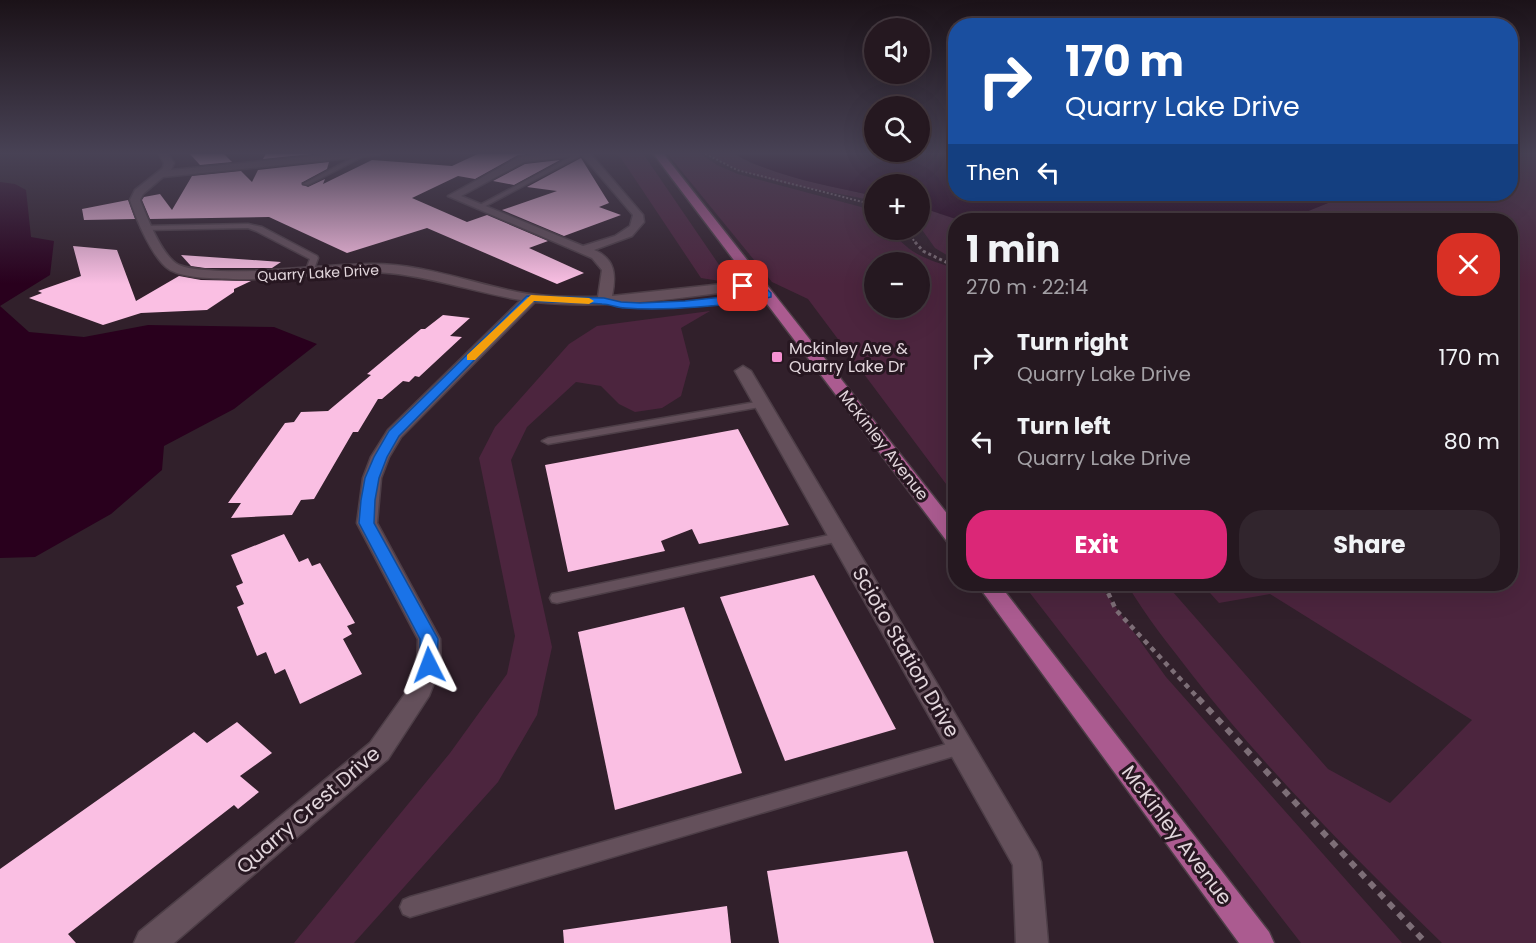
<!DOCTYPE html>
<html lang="en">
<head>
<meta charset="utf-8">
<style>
  :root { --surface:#251820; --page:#31252d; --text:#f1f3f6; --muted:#a3a0a5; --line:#42373e; --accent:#db2777 }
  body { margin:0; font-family:Poppins,sans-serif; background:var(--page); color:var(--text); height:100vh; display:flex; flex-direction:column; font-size:22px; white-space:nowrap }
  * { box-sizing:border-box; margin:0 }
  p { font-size:20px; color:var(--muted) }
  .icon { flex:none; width:33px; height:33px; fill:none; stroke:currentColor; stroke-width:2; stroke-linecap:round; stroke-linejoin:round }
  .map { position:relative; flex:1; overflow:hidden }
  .sheet { position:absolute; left:948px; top:213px; width:570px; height:378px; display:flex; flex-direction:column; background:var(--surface); border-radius:24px; box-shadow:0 6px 24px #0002,0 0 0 2px var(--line) }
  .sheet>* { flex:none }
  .top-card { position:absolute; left:948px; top:18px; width:570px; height:183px; border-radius:24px; box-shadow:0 6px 24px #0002,0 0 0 2px var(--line); background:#1a4fa0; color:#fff; overflow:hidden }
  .buttons { position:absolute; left:864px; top:18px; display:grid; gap:12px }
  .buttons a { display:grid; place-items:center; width:66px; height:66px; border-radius:50%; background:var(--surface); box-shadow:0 6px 24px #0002,0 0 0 2px var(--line); font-size:30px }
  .pin { position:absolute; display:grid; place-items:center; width:51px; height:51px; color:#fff; margin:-26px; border-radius:12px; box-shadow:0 3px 9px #0006 }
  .me { position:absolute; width:66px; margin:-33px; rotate:357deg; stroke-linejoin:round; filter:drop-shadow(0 0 4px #0008) }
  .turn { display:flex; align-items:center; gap:21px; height:126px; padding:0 18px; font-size:27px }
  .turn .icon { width:78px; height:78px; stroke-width:2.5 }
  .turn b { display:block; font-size:42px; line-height:51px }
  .then { display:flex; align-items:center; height:57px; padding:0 18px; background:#0003; gap:12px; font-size:22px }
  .round { display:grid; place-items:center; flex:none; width:63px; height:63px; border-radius:24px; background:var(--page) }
  .headline { display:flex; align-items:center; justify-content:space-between; height:102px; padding:0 18px }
  h1 { font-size:36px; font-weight:700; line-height:45px }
  .button { display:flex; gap:12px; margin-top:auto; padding:12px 18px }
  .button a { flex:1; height:69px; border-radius:24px; background:var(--accent); color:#fff; font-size:24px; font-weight:700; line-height:69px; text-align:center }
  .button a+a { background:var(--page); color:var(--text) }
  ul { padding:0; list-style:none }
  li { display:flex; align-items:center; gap:18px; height:84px; padding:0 18px }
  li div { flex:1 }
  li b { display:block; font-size:22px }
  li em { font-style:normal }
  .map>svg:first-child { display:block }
  .green { fill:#4c253e; fill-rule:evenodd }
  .water { fill:#29001d }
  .building { fill:#fabfe3 }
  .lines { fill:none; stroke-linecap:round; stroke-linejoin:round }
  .lane-casing { stroke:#4d3e47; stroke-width:3 }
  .street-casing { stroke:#4d3e47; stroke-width:3 }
  .primary-casing { stroke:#4d3e47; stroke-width:3 }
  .path-far3 { stroke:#7d6e77; stroke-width:2; stroke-dasharray:2 2; stroke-linecap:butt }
  .path-far2 { stroke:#7d6e77; stroke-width:3; stroke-dasharray:3 3; stroke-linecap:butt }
  .path-far1 { stroke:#7d6e77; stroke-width:4.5; stroke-dasharray:5 5; stroke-linecap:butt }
  .path { stroke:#7d6e77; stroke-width:6; stroke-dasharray:7 7; stroke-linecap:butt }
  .lane { fill:#64505b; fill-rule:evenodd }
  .street { fill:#64505b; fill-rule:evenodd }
  .primary { fill:#ab5b90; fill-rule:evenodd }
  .route { fill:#1a73e8; stroke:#114b97; stroke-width:1.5 }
  .slow { fill:#f59e0b }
  .poi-dot { fill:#f590d1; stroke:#271721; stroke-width:2 }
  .labels { text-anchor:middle; stroke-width:6; stroke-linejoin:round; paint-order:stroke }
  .far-street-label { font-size:14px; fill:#e2d6dc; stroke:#271721 }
  .poi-label { font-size:16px; fill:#e2d6dc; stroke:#271721; text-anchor:start }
  .street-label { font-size:16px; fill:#e2d6dc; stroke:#271721 }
  .near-street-label { font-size:20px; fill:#e2d6dc; stroke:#271721 }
</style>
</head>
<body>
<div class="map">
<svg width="1536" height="943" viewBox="0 0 1536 943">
  <rect width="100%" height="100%" fill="#31202b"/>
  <g class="green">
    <polygon points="613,152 642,152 726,275 720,281 701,278 621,158"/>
    <path d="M666 152H698L717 165 738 174 865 208 874 214V230H892C906 253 930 261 955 268V496L808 299 772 282ZM874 262H920V308H874Z"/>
    <path d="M706 152H731L751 163 803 180 874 196V201C823 189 748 183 706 152Z"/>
    <path d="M1511 152H1536V943H1442C1355 858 1268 772 1193 676 1170 646 1146 617 1127 584H1166L1328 769 1390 803 1472 720 1270 594 1219 603 1202 584H1510V220H1286L1333 201 1342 194H1510Z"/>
    <polygon points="920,207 959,220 956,220 955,260 935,248 920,227"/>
    <polygon points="710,311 681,328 690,363 681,396 662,408 635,412 619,404 601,386 576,382 527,427 511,460 552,647 537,715 498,782 354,943 294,943 450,753 507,674 515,636 479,458 495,427 569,344 597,326"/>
    <polygon points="1023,584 1099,584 1166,677 1402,943 1301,943"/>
  </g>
  <g class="water">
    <path d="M731 152H955L956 194H1342L1333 201 1286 220H959L920 207V184H874V196C826 185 774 177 731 152Z"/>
    <polygon points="0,182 15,184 26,190 31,237 54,241 50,275 0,306 29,332 84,337 148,325 274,327 317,344 234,409 164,446 162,470 111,514 35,557 0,558"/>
  </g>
  <g class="building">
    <polygon points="188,152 222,152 232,162 200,165"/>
    <polygon points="267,152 332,152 263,159"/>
    <polygon points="482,152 543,152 518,155 475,179 458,176 412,198 467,222 487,215 548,241 529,248 584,273 557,284 427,228 347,253 269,217 150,219 142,200 144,197 160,194 172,210 192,176 241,171 252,182 258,170 329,162 327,169 301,183 308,187 325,179 323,184 372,160 452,166"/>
    <polygon points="581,158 609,203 599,207 621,215 564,236 502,210 557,191 527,187"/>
    <polygon points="560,160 514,185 493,181 525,164"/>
    <polygon points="128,200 135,219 84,220 82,209"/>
    <polygon points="73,246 117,250 136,301 179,276 201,280 251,281 234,289 234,292 207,310 141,313 103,325 29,298 42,293 38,291 81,276"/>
    <polygon points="181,255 281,262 272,268 205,268 191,266"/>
    <polygon points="443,315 470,318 450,336 462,337 419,377 415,376 409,382 403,381 382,399 378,399 358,432 353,432 314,499 301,500 292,515 231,518 241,503 228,503 285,423 294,422 301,412 328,411 371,375 367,374 421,329 425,329"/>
    <polygon points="738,429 789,525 699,544 692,529 661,541 665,551 568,572 545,465"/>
    <polygon points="284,534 299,562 308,558 312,566 320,563 355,623 347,626 352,634 343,639 362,674 300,704 285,669 275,674 266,652 257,656 237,607 244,604 236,586 243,583 231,555"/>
    <polygon points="814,575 896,729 785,761 720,597"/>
    <polygon points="684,607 742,773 615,810 578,632"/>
    <polygon points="237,722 272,753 240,776 259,792 238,809 234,805 68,934 76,943 0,943 0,869 194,732 207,743"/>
    <polygon points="907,851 934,943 779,943 767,871"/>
    <polygon points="727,906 731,943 564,943 563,930"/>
  </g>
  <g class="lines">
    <defs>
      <g id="lane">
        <polygon points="580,152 587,152 482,208 476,207"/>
        <polygon points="360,154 362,157 308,185 303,184"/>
        <polygon points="248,224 262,227 317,256 318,258 312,275 305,273 310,259 256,231 248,228 145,230 141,228 145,226"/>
        <polygon points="762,401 767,404 766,406 548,444 542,441 548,438"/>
        <polygon points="839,533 844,534 846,537 844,540 557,603 552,602 550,598 552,594 557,593"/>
        <polygon points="961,740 967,742 970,747 967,752 961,754 410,917 403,914 400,907 403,900 410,897"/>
      </g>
      <g id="street">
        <path d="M158 152H166L174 163 171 170 354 152H384L379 155 163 177 143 194 140 200C147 217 162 257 179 265 191 270 207 270 220 271 270 273 319 265 369 264 420 263 468 282 517 292 543 297 571 297 598 297L602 270 592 258 448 196 519 157 561 152H589L643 215 644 222 632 236 594 250C616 259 616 276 612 296L759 280 765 284 759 288C684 297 610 310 535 302L401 437 389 457 381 478 377 523 440 639 441 665 429 696 388 759 174 943H134L139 932 370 743 407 691 417 665 418 639 357 523 363 478 371 457 388 430 521 300C472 292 425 274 374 272 327 270 280 281 233 279 214 278 187 279 170 270 153 260 136 219 130 200L135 190 163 168 164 163ZM582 155 633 215 630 226 615 236 583 246 461 196 524 162Z"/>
        <polygon points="743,366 751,371 1037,852 1041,862 1048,943 1016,943 1013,865 735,371"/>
      </g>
      <g id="primary">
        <polygon points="652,152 662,152 956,525 956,545 949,544"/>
        <polygon points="977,584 999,584 1269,932 1274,943 1239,943"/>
      </g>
    </defs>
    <use href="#lane" class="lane-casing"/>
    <use href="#street" class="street-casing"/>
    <use href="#primary" class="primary-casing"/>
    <g class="path-far3">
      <polyline points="702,152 737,170 867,203 874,207"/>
      <polyline points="905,230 916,243"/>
    </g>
    <polyline class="path-far2" points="915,242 923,251 956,267"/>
    <polyline class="path-far1" points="1104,584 1116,610 1199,699"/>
    <polyline class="path" points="1198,698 1426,943"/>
    <use href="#lane" class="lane"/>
    <use href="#street" class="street"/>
    <use href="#primary" class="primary"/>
  </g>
  <linearGradient id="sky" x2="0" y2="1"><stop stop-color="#1b1218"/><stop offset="0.54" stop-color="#484255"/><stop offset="1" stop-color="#484255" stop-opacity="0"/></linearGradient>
  <rect width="1536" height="284" fill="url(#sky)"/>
  <path class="route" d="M759 281 771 293V297C730 306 666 311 625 308 617 308 610 304 602 304 579 302 556 303 533 301L399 436 387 457 379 478 375 500 374 523 438 639 437 665 435 670 429 672 422 670 420 665V639L359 523 361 500 365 478 374 457 389 431 527 296 604 298 621 302 640 303 685 301 761 293 756 287 743 289 738 286Z"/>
  <polygon class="slow" points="531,295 589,298 594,301 589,304 534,301 475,360 467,360 467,355"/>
  <rect class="poi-dot" x="771" y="351" width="12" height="12" rx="3"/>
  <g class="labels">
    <g class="far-street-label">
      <text transform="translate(318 273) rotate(-3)" y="5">Quarry Lake Drive</text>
    </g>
    <g class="poi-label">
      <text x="789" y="354">Mckinley Ave &amp;<tspan x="789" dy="18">Quarry Lake Dr</tspan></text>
    </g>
    <g class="street-label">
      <text transform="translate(884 445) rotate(52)" y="6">McKinley Avenue</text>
    </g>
    <g class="near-street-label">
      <text transform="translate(906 652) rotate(60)" y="7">Scioto Station Drive</text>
      <text transform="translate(308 810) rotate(-41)" y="7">Quarry Crest Drive</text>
      <text transform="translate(1177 835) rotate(53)" y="7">McKinley Avenue</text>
    </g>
  </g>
</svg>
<div class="buttons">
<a><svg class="icon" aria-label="sound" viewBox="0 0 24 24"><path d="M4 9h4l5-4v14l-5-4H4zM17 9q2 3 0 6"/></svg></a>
<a><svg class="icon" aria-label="search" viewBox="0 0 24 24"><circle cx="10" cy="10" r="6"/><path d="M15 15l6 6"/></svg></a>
<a>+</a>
<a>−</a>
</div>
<div class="pin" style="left:743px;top:286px;background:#d93025"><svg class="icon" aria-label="arrive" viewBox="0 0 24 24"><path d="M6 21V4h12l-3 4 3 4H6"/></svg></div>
<svg class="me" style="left:429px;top:665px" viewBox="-20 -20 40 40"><path d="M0-17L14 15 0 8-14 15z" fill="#1a73e8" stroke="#fff" stroke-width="4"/></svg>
<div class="top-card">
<div class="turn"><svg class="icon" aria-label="right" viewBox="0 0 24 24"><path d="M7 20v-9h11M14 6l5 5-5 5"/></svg><div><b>170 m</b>Quarry Lake Drive</div></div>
<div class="then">Then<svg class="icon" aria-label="left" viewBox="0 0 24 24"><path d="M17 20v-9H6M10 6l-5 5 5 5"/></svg></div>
</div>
<section class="sheet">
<div class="headline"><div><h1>1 min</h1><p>270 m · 22:14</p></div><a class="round" style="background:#d93025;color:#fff"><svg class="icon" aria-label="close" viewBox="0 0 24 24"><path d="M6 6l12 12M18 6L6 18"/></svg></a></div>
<ul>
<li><svg class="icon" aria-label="right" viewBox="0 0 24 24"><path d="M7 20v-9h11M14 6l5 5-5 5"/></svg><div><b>Turn right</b><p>Quarry Lake Drive</p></div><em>170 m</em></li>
<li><svg class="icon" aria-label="left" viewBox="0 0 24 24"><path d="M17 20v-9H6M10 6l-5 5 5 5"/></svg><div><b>Turn left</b><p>Quarry Lake Drive</p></div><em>80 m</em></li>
</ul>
<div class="button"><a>Exit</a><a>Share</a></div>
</section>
</div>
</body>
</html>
